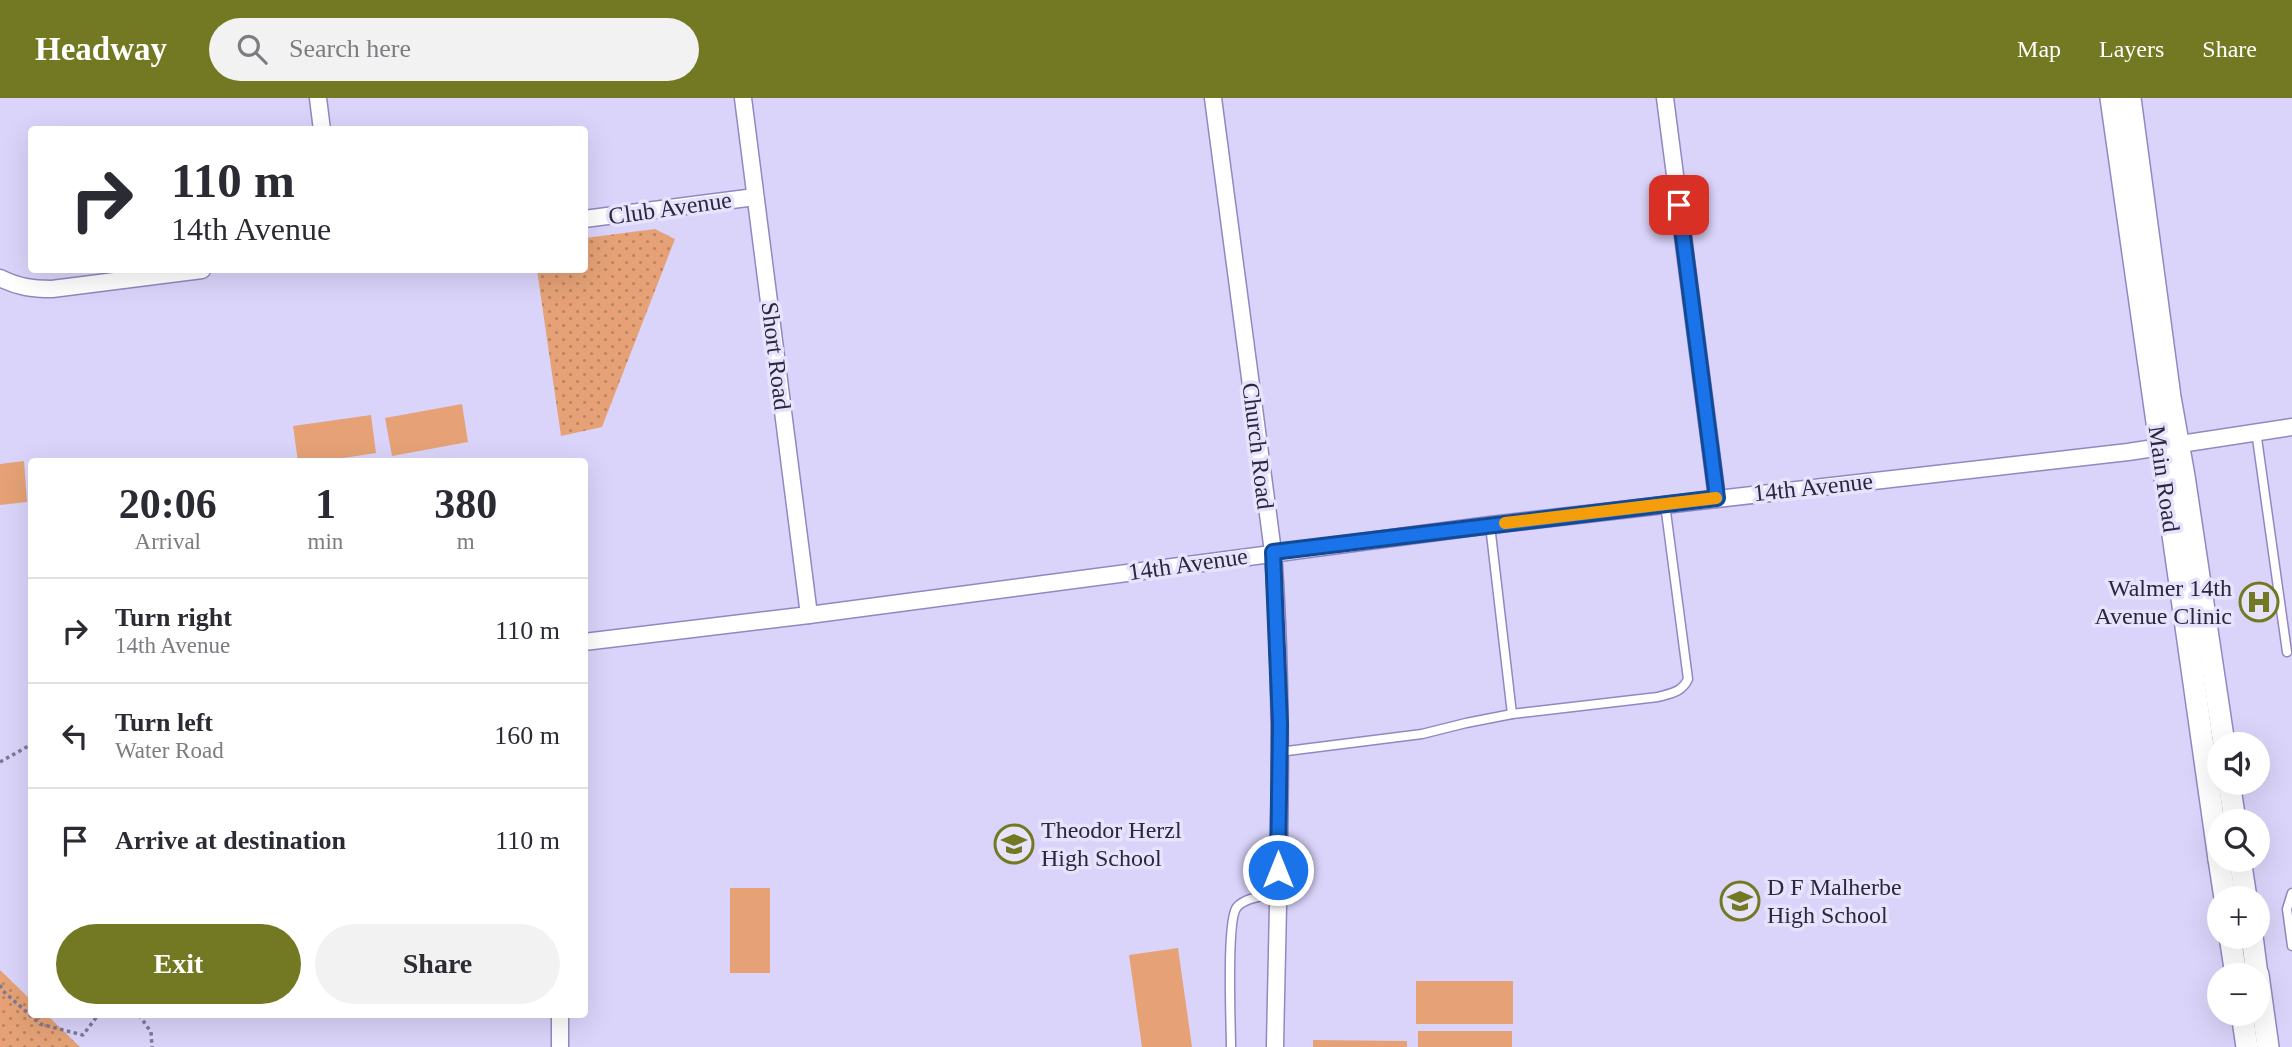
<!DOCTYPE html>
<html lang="en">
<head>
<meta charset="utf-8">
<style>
  :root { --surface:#fff; --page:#f2f2f3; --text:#2b2b33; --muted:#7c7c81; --line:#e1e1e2; --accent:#737922 }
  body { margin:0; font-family:"Times New Roman",serif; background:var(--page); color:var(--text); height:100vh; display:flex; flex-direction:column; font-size:26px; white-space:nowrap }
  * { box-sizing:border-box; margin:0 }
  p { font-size:23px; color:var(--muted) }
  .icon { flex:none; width:38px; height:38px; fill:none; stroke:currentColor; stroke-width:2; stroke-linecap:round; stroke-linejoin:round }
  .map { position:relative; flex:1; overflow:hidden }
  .sheet { position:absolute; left:28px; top:360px; width:560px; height:560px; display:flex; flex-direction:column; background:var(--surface); border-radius:7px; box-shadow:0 7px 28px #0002 }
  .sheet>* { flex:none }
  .hud { position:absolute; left:28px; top:28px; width:560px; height:147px; border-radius:7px; box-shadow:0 7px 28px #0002; background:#fff; color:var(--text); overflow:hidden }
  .tools { position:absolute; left:2207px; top:634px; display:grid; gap:14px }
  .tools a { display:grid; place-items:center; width:63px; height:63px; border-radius:50%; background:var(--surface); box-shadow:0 7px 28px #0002; font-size:35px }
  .pin { position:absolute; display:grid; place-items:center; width:60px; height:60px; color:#fff; margin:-30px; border-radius:14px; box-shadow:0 4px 10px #0006 }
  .me { position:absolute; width:77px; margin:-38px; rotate:0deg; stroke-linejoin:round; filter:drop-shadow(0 0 5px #0008) }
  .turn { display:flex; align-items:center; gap:24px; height:147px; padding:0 28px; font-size:32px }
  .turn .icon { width:91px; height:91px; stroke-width:2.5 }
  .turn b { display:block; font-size:49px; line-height:60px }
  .eta { display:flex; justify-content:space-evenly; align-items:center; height:119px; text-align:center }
  .eta b { font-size:42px; font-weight:700; line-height:49px }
  .button { display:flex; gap:14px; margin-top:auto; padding:14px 28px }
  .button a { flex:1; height:80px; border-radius:42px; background:var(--accent); color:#fff; font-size:28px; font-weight:700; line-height:80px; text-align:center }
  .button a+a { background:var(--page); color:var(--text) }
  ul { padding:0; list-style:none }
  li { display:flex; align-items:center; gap:21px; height:105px; padding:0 28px; border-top:2px solid var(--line) }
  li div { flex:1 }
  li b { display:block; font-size:26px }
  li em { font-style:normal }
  header { display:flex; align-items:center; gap:42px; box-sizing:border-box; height:98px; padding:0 35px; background:var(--accent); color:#fff }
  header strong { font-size:33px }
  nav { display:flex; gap:38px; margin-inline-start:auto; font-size:24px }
  .search { width:490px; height:63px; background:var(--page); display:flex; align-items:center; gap:18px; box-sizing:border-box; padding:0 24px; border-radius:38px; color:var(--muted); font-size:26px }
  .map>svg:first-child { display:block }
  .park { fill:url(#park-dots) }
  .pitch { fill:#e6a276 }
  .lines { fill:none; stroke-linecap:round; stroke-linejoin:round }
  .lane-casing { stroke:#9387c2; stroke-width:11 }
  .street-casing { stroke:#9387c2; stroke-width:19 }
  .secondary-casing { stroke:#9387c2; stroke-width:24 }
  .path { stroke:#7e7897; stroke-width:3.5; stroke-dasharray:3.5 3.5; stroke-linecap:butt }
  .lane { stroke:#fff; stroke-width:8 }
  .street { stroke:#fff; stroke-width:16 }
  .secondary { stroke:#fff; stroke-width:21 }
  .route-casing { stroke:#114b97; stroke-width:18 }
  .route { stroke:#1a73e8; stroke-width:12 }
  .slow { stroke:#f59e0b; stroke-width:12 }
  .labels { text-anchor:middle; stroke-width:7; stroke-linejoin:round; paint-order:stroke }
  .street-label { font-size:24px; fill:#2c273f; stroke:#e7e3fc }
  .poi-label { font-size:24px; fill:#2c273f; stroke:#e7e3fc; text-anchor:start }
</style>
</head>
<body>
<header>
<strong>Headway</strong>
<div class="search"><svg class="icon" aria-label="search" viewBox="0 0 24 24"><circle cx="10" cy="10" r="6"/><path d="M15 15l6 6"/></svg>Search here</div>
<nav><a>Map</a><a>Layers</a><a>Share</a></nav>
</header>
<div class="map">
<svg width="2292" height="949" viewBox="0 0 2292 949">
  <defs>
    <pattern id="park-dots" width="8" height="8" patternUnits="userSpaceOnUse" patternTransform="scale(1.75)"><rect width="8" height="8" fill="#e6a276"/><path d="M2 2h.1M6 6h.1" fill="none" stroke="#bb8462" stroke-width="1.8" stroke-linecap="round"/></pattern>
  </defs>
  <rect width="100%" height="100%" fill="#dad4fa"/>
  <g class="park">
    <polygon points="655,131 675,141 602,329 561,338 537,172 584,172 585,140"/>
    <polygon points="0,872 31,902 32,917 47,917 80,949 0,949"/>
  </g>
  <g class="pitch">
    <polygon points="462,306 468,344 392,358 385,320"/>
    <polygon points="371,317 376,355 317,364 298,364 293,328"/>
    <polygon points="24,363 27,404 0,407 0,366"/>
    <rect x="730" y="790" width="40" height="85"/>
    <polygon points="1178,850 1192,949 1142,949 1129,857"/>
    <rect x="1416" y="883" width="97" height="43"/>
    <rect x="1418" y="933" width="94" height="16"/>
    <polygon points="1313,942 1407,943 1407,949 1313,949"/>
  </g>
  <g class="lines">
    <defs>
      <g id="lane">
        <polyline points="2256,333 2287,554"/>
        <polyline points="1490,427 1512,616"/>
        <path d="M1279 654 1422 636 1466 625 1512 616 1658 599C1672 595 1682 594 1688 581L1665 406"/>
        <polyline points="2292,795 2287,811 2292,848"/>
        <path d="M1231 949C1231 927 1226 821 1237 809 1246 799 1265 798 1278 795"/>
      </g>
      <g id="street">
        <polyline points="318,0 322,32"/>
        <polyline points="743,0 809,517"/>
        <path d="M1213 0 1273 454C1285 619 1278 784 1275 949"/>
        <polyline points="1665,0 1717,400"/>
        <polyline points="584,121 755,99"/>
        <path d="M0 180C18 189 32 191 52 191L202 172"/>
        <polyline points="584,544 809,517 1490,427 2128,354 2292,329"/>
        <polyline points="560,949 560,917"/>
      </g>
      <g id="secondary">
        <polyline points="2111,0 2219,761"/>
        <polyline points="2130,0 2170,299 2184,378 2224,646"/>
        <polyline points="2229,684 2235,723"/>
        <polyline points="2219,761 2225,800"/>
        <polyline points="2240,761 2246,800"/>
        <polyline points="2230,838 2236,877"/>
        <polyline points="2252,838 2257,877"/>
        <polyline points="2258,877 2268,949"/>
        <polyline points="2242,915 2247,949"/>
      </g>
    </defs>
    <use href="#lane" class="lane-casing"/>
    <use href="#street" class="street-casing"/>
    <use href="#secondary" class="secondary-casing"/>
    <g class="path">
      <polyline points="0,664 32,646"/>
      <polyline points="0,887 3,893 40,926 83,937 98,917"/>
      <polyline points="139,917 151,934 152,949"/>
    </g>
    <use href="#lane" class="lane"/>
    <use href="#street" class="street"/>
    <use href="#secondary" class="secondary"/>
  </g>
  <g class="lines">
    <defs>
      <polyline id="route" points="1278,772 1280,626 1273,454 1717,400 1679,107"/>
    </defs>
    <use href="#route" class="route-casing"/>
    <use href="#route" class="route"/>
    <polyline class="slow" points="1505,425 1716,400"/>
  </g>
  <defs>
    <symbol id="hospital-ring" viewBox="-11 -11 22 22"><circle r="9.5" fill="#e7e3fc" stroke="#737922" stroke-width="1.5"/><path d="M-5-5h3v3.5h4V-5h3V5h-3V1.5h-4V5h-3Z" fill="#737922"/></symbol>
    <symbol id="school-ring" viewBox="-11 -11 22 22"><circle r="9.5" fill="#e7e3fc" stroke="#737922" stroke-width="1.5"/><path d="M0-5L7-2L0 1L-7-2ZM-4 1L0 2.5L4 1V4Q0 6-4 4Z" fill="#737922"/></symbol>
  </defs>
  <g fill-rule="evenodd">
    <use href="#hospital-ring" x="2237" y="482" width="44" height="44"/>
    <use href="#school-ring" x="992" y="724" width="44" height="44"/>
    <use href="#school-ring" x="1718" y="781" width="44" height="44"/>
  </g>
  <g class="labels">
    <g class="street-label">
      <text transform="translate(670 110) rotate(-8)" y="8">Club Avenue</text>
      <text transform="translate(776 258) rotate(83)" y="8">Short Road</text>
      <text transform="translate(1258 348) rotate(83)" y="8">Church Road</text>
      <text transform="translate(2164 381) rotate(82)" y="8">Main Road</text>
      <text transform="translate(1813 389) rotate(-6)" y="8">14th Avenue</text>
      <text transform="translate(1188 466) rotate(-8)" y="8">14th Avenue</text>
    </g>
    <g class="poi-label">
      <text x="2232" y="498" text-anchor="end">Walmer 14th<tspan x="2232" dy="28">Avenue Clinic</tspan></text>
      <text x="1041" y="740">Theodor Herzl<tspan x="1041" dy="28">High School</tspan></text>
      <text x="1767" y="797">D F Malherbe<tspan x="1767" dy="28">High School</tspan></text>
    </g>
  </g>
</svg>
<div class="tools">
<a><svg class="icon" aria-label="sound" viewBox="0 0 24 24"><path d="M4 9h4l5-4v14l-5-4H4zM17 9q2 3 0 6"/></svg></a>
<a><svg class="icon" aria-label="search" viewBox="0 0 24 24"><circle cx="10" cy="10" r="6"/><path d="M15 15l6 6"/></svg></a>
<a>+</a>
<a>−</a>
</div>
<div class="pin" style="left:1679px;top:107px;background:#d93025"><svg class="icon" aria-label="arrive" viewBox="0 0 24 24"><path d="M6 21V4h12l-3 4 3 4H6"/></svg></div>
<svg class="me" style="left:1278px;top:772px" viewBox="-20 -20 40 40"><circle r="17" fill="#1a73e8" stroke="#fff" stroke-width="3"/><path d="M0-11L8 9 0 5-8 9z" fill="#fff"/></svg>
<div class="hud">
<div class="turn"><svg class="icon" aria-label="right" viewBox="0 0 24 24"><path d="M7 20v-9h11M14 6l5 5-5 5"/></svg><div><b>110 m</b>14th Avenue</div></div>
</div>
<section class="sheet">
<div class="eta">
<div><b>20:06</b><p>Arrival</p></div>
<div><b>1</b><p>min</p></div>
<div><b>380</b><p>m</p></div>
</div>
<ul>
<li><svg class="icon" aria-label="right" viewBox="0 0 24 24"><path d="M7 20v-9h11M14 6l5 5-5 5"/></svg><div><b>Turn right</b><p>14th Avenue</p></div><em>110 m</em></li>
<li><svg class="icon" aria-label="left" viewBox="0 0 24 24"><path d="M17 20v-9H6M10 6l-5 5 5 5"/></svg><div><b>Turn left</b><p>Water Road</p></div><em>160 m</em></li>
<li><svg class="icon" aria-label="arrive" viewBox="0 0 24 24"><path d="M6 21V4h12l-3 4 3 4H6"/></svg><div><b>Arrive at destination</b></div><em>110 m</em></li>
</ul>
<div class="button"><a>Exit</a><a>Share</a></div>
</section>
</div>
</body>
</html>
